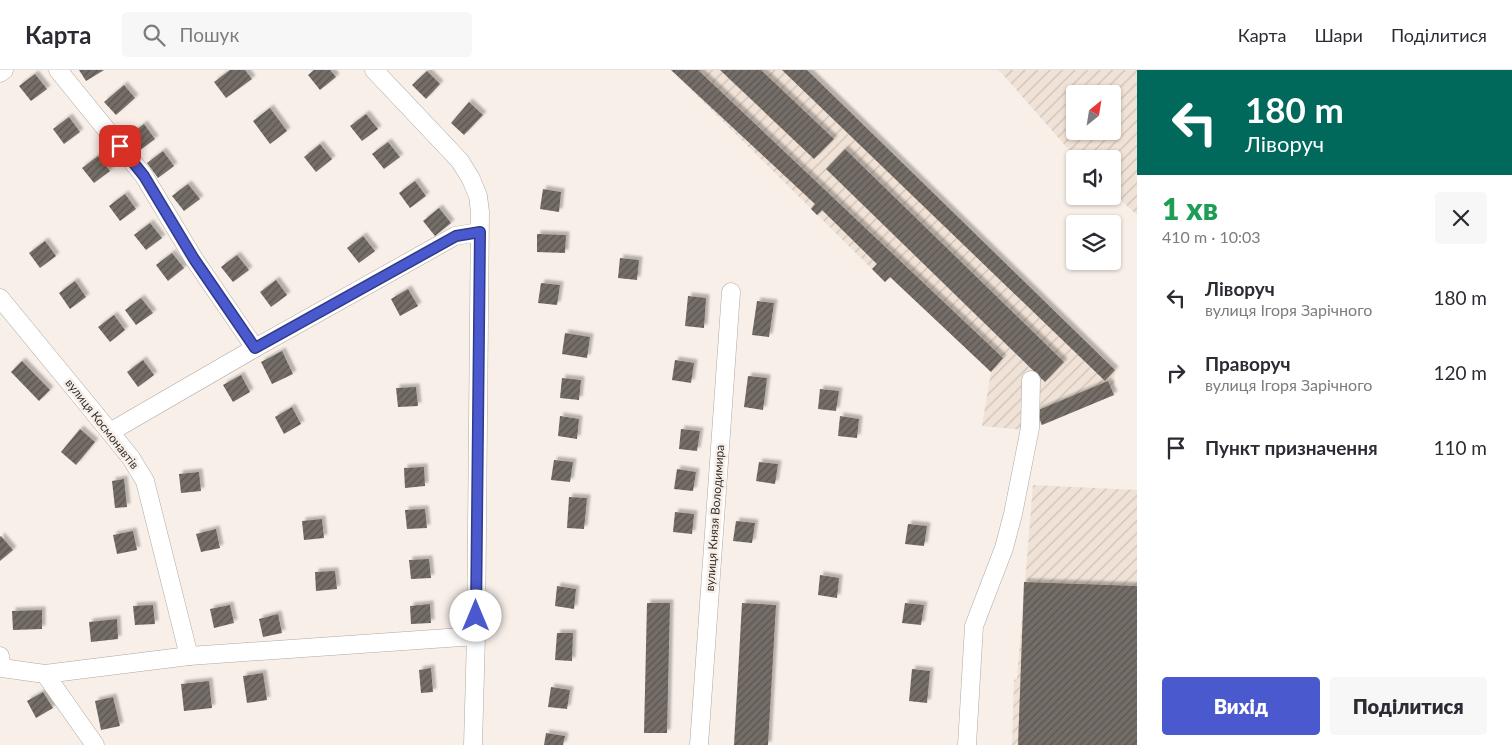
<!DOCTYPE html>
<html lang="uk">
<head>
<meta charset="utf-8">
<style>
  :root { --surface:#fff; --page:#f7f7f7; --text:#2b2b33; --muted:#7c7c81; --line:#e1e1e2; --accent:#4b59ce }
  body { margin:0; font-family:Lato,sans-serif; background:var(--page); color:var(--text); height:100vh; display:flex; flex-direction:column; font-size:19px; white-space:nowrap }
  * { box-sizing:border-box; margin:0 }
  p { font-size:16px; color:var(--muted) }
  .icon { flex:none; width:28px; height:28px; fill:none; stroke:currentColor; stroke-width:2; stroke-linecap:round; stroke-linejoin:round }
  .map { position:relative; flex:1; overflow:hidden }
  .details { display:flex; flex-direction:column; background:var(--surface); width:375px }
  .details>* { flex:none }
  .hud { background:#00695c; color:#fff; overflow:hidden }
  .needle { width:32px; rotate:30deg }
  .buttons { position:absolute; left:1066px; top:15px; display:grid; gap:10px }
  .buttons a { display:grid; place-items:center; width:55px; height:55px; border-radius:5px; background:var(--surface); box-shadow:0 1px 4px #0004; font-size:25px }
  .pin { position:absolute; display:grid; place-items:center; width:42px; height:42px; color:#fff; margin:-21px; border-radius:10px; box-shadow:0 2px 8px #0006 }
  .me { position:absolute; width:55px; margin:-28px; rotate:0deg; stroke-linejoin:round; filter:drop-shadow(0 0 4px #0008) }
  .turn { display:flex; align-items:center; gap:18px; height:105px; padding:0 25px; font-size:22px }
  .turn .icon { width:65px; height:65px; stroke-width:2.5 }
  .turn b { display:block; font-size:35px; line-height:42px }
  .round { display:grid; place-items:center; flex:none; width:52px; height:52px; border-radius:5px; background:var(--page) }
  .overview { display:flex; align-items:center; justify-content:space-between; height:85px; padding:0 25px }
  h1 { font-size:30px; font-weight:800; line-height:38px; color:#1e9e55 }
  .button { display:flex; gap:10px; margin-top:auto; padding:10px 25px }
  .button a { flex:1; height:58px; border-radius:5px; background:var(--accent); color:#fff; font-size:20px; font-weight:800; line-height:58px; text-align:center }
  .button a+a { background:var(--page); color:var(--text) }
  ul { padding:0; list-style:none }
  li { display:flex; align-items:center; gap:15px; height:75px; padding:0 25px }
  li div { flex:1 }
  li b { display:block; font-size:19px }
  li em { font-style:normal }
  header { display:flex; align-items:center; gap:30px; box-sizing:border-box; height:70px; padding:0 25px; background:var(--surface); border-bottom:1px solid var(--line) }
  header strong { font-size:24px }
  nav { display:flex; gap:28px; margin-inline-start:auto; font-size:18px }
  .search { width:350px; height:45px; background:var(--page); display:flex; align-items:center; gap:12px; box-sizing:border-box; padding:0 18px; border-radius:5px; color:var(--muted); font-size:19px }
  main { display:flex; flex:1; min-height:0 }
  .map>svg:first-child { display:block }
  .industrial { fill:url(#industrial-furrows); fill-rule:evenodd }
  .building { fill:url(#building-hatch); filter:url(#shadow) }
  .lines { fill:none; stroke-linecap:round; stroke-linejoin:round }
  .minor-casing { stroke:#b0a8a2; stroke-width:19 }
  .minor { stroke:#fff; stroke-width:18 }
  .route-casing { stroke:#313a86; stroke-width:12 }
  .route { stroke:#4b59ce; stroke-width:9 }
  .labels { text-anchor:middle; stroke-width:5; stroke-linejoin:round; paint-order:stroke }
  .street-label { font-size:12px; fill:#33302e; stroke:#f8efe8 }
</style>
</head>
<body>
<header>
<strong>Карта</strong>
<div class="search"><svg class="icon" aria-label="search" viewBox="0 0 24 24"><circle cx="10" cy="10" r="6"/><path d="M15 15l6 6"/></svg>Пошук</div>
<nav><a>Карта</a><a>Шари</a><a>Поділитися</a></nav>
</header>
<main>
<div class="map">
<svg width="1137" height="675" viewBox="0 0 1137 675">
  <defs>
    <pattern id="industrial-furrows" width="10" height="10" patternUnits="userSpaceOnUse" patternTransform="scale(1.25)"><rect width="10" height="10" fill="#f0e2d6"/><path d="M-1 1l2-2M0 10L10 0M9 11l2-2" fill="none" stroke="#cec2b8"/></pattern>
    <pattern id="building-hatch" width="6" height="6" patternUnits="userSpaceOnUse" patternTransform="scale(1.25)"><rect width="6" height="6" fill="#746d67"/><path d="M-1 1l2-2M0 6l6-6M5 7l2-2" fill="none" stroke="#5b5551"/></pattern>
    <filter id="shadow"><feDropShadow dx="3.5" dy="-3.5" stdDeviation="1" flood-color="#0004"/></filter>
  </defs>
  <rect width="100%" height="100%" fill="#f8efe8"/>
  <g class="industrial">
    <polygon points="671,0 807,0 1115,300 1114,325 1042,355 1022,360 982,356 991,302 891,207 885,212 872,199"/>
    <path d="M999 0H1137V145L1113 123 1112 89H1077ZM1075 24H1112V61H1075Z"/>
    <polygon points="1033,415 1137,420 1137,675 1012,675 1014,610 1017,609"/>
  </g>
  <g class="building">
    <polygon points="79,0 104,0 86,11"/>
    <polygon points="230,0 245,0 252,9 226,28 214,12"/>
    <polygon points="314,0 330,0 336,7 320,20 308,5"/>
    <polygon points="671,0 698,0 1003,288 991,302 890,207 885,212 872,199 877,194 822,140 817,145 811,139 815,134"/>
    <polygon points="720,0 761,0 834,69 814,89"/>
    <polygon points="782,0 807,0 1115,300 1105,311"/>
    <polygon points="427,1 440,14 426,29 412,15"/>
    <polygon points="35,4 47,19 31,31 19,16"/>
    <polygon points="124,15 135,28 116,45 104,32"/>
    <polygon points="469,32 483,45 464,65 451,53"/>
    <polygon points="270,38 287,61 270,74 253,51"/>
    <polygon points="366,44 378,59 362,71 350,56"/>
    <polygon points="69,47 80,62 64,74 53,59"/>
    <polygon points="144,54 155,69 139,81 128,66"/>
    <polygon points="388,72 400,87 384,99 372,84"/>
    <polygon points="320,74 332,89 316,102 304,87"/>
    <polygon points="845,79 1064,292 1045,312 826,99"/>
    <polygon points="163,81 174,96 158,108 147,93"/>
    <polygon points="98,86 110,101 94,113 82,98"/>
    <polygon points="415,111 426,126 410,138 399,123"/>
    <polygon points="188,114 200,129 184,141 172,126"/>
    <polygon points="543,119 561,122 559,142 540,139"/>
    <polygon points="125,124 136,139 120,151 109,136"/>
    <polygon points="439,138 451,153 435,166 423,151"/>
    <polygon points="150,153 162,168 146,180 134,165"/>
    <polygon points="537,164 566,165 565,183 537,182"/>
    <polygon points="363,166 375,181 359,193 347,178"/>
    <polygon points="45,171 56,186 40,198 29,183"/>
    <polygon points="172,183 184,198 168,211 156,195"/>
    <polygon points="237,185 249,200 233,212 221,197"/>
    <polygon points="620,188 639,190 637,210 618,208"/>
    <polygon points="276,210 287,225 271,237 260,222"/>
    <polygon points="75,211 86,227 70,239 59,223"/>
    <polygon points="541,213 560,215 557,235 538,233"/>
    <polygon points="408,219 418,236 400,246 391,229"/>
    <polygon points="688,226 706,228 704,258 685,256"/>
    <polygon points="141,228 153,243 136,255 125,240"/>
    <polygon points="757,231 774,233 769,267 752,265"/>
    <polygon points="114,245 125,260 110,272 98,257"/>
    <polygon points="565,263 590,267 587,288 562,284"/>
    <polygon points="282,281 293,304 272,314 261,292"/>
    <polygon points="143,290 154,305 138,317 127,302"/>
    <polygon points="675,290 694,293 691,313 672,310"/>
    <polygon points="22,291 50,320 39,331 11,302"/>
    <polygon points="241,305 250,322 233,332 223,315"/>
    <polygon points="748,306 767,308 763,340 744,337"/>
    <polygon points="562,308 581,310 579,330 560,328"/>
    <polygon points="1108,311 1114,325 1042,355 1036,341"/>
    <polygon points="416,317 418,336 398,337 396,318"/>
    <polygon points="820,319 839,321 836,341 818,339"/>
    <polygon points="292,337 301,354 284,364 275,347"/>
    <polygon points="560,346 579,349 577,369 558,366"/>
    <polygon points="840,346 859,349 857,368 838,366"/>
    <polygon points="80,359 95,372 76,395 61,382"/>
    <polygon points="681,359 700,361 697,381 679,379"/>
    <polygon points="554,390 573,392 570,412 551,410"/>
    <polygon points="759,392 778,394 775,414 756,411"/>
    <polygon points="424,397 425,416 405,418 404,398"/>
    <polygon points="677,399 696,402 693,421 674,419"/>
    <polygon points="199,402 201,421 181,423 179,404"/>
    <polygon points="124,409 127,437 115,438 112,411"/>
    <polygon points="569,427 587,428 584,459 567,458"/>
    <polygon points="425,439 427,458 407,459 405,440"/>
    <polygon points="675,442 694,444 692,464 673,462"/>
    <polygon points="322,449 324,468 304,470 302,451"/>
    <polygon points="736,451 755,453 752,473 733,471"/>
    <polygon points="908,454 927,456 924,476 905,474"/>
    <polygon points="216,459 220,478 201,482 196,464"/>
    <polygon points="133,461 137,480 117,484 113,465"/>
    <polygon points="1,466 13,480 0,491 0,467"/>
    <polygon points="429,489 431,508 411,509 409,490"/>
    <polygon points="335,501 337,519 316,521 315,502"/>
    <polygon points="820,505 839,508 837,528 818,525"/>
    <polygon points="1024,512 1137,516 1137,675 1018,675"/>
    <polygon points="557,516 576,519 574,539 555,536"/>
    <polygon points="647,533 670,533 667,663 644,663"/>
    <polygon points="742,533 776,535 768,675 734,675"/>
    <polygon points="905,533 924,535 921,555 902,553"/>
    <polygon points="430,534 431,553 411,554 410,536"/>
    <polygon points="153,535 155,554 135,555 133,536"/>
    <polygon points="230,535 234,553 214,558 210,539"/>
    <polygon points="42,540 42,559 13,560 12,541"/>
    <polygon points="278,544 282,563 263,567 259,549"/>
    <polygon points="117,549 118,569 91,572 89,552"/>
    <polygon points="557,563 573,563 572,591 555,590"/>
    <polygon points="431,598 433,622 421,623 419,600"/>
    <polygon points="912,599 930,601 927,633 909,631"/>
    <polygon points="263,603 267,630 247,633 243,606"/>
    <polygon points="209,611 212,638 184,641 181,614"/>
    <polygon points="551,617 570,620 567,639 548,637"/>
    <polygon points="43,622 53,638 36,648 27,631"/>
    <polygon points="113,627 120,656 101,660 95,631"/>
    <polygon points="546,663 565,666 563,675 544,675"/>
  </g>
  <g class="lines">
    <defs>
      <g id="minor">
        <polyline points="58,0 144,106 194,189 255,278 455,166 479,162"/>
        <polyline points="374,0 460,91 471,109 478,126 480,142 476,566 473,675"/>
        <polyline points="0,3 4,0"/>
        <polyline points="0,228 110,362 131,388 145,411 189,586"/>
        <polyline points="110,362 255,278"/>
        <polyline points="0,586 2,598 45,604 95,675"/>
        <polyline points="45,604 189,586 476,566"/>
        <polyline points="699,675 731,222"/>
        <polyline points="967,675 974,556 1004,478 1013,444 1030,358 1031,310"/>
      </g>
    </defs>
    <use href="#minor" class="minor-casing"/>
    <use href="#minor" class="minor"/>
  </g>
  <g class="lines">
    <defs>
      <polyline id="route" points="120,76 144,106 194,189 255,278 456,166 480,162 476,546"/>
    </defs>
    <use href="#route" class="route-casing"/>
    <use href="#route" class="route"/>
  </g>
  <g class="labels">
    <g class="street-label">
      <text transform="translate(102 354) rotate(52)" y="4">вулиця Космонавтів</text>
      <text transform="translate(715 448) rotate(-86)" y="4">вулиця Князя Володимира</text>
    </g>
  </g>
</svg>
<div class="buttons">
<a><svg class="needle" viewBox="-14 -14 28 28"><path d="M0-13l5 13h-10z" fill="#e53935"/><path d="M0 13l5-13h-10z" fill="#7c7c81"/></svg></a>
<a><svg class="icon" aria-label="sound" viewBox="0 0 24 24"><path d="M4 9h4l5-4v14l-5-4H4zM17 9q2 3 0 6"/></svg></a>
<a><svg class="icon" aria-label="layers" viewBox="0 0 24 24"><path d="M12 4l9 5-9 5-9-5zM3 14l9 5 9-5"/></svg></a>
</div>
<div class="pin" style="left:120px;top:76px;background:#d93025"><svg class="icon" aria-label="arrive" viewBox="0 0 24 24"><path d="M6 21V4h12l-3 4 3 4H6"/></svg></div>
<svg class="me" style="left:476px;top:546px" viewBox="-20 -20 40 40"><circle r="19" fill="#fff"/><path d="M0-13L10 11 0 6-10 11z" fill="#4b59ce"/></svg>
</div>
<section class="details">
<div class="hud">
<div class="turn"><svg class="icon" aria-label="left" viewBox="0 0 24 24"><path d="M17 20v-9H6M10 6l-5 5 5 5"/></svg><div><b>180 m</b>Ліворуч</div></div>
</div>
<div class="overview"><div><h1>1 хв</h1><p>410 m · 10:03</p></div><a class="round"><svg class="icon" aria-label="close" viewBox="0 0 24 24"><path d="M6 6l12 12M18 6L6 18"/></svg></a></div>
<ul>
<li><svg class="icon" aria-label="left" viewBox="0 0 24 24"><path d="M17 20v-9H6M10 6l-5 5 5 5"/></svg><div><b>Ліворуч</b><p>вулиця Ігоря Зарічного</p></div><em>180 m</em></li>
<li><svg class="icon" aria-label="right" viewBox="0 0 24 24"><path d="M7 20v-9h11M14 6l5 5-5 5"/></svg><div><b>Праворуч</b><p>вулиця Ігоря Зарічного</p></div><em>120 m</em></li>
<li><svg class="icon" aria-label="arrive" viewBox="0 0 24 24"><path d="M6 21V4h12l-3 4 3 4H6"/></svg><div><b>Пункт призначення</b></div><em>110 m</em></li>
</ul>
<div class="button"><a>Вихід</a><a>Поділитися</a></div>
</section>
</main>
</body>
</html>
